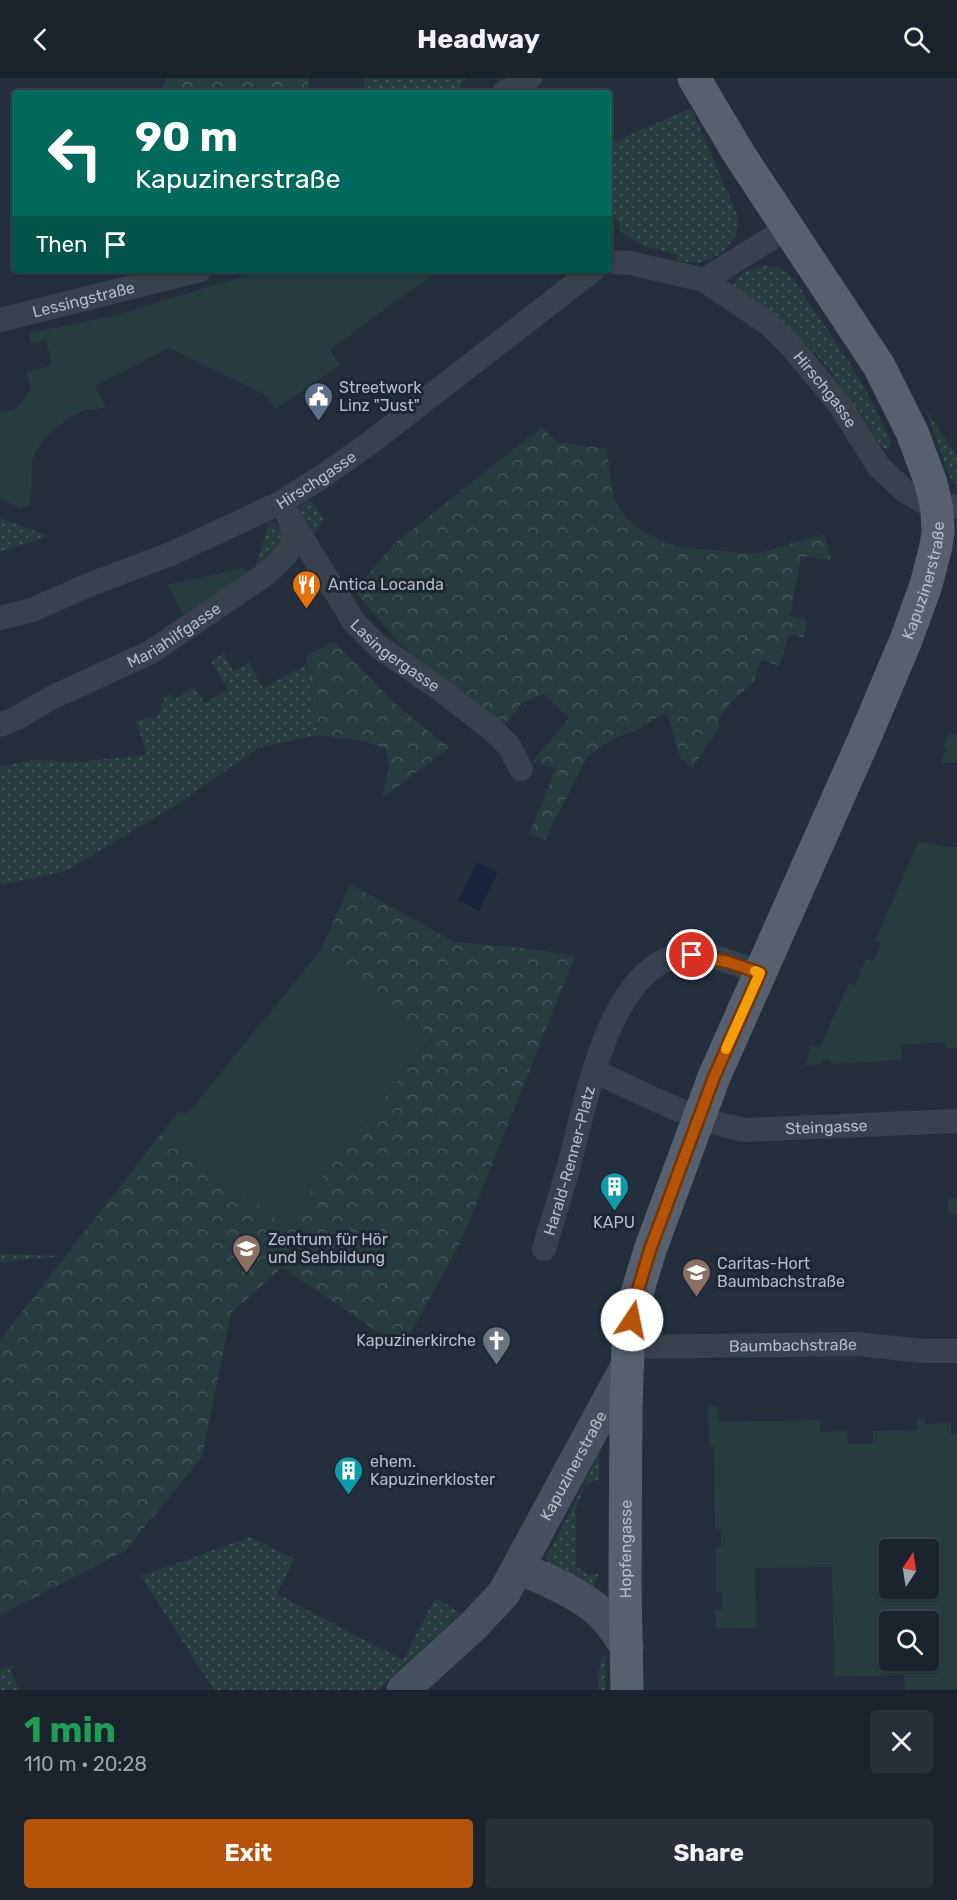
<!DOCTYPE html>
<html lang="en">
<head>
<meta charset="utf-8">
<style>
  :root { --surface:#1b232e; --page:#282f3a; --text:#f1f3f6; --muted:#a0a4aa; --line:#39404a; --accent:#b45309 }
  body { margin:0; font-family:Rubik,sans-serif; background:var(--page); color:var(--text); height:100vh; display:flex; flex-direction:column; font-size:22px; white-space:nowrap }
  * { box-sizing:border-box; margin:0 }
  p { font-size:20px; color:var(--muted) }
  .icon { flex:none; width:33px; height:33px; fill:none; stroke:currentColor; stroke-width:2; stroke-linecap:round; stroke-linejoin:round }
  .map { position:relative; height:1612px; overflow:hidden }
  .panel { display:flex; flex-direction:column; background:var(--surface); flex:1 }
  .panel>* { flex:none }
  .top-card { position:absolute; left:12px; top:12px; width:600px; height:183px; border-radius:6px; box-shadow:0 2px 4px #0004,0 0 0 2px var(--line); background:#00695c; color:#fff; overflow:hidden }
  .needle { width:39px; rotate:12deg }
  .controls { position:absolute; left:879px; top:1461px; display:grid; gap:12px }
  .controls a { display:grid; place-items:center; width:60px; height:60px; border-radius:6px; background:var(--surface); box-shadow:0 2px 4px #0004,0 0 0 2px var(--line); font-size:30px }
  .pin { position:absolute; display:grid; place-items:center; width:51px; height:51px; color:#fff; margin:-26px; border:3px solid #fff; border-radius:50%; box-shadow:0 2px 6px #0007 }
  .me { position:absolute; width:66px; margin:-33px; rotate:11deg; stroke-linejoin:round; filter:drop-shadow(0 0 4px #0008) }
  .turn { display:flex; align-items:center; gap:21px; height:126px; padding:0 24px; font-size:27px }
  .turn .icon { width:78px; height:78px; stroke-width:2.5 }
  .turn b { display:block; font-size:42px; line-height:51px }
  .then { display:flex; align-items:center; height:57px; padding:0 24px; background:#0003; gap:12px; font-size:22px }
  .round { display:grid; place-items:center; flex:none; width:63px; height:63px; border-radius:6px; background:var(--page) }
  .overview { display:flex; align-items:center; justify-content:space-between; height:102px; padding:0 24px }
  h1 { font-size:36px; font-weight:700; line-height:45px; color:#1e9e55 }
  .primary-button { display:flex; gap:12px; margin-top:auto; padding:12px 24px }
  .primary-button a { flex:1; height:69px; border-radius:6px; background:var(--accent); color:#fff; font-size:24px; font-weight:700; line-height:69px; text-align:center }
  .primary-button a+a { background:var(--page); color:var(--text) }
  header { display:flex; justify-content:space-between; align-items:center; height:78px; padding:0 24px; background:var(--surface); font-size:27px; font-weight:700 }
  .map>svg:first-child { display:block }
  .grass { fill:url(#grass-dots) }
  .forest { fill:url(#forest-crowns) }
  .green { fill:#263c3f; fill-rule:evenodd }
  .water { fill:#17263c }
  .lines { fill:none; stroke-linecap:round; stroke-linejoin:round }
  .street { stroke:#38414e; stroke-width:24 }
  .secondary { stroke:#465061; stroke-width:33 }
  .primary { stroke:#56606e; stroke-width:33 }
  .route-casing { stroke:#753606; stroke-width:15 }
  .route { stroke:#b45309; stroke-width:10 }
  .slow { stroke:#f59e0b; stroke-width:10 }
  .labels { text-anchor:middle; stroke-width:6; stroke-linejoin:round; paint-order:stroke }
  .street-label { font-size:16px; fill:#b4bcc9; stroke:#1d2633 }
  .poi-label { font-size:16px; fill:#b4bcc9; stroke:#1d2633; text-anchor:start }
</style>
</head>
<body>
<header><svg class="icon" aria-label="back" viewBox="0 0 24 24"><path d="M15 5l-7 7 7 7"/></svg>Headway<svg class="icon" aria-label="search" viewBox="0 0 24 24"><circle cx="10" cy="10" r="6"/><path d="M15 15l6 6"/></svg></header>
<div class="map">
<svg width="957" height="1612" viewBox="0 0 957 1612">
  <defs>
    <pattern id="grass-dots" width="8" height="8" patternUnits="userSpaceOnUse" patternTransform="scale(1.5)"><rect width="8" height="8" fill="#263c3f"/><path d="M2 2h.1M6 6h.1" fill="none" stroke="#435659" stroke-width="1.8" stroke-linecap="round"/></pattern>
    <pattern id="forest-crowns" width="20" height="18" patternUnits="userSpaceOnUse" patternTransform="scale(1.5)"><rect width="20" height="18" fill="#263c3f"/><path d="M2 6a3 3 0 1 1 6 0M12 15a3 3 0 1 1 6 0" fill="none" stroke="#435659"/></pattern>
  </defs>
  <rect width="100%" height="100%" fill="#242f3e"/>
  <g class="grass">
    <polygon points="364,0 466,0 456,15 364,15"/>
    <polygon points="691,30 737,136 738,148 736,157 730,165 723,174 711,181 699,185 677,183 678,177 643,168 622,155 609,124 609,66"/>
    <path d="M765 188C772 189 778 189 783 192 795 199 802 214 809 225 840 269 872 316 891 366L889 369 885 371 881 368C854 325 826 280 786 247 770 233 750 223 732 211 736 195 750 190 765 188Z"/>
    <polygon points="926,331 957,379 957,408 949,398"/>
    <path d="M308 421 313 425 325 441 312 459C305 448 292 430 308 421Z"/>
    <polygon points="0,440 48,458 0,474"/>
    <path d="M269 444H274L283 453C279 469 271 478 259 489L256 487Z"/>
    <polygon points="224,575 233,593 249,585 263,610 306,587 318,657 260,669 174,728 66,793 0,807 0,689 32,682 81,684 147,676 136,643 158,638 165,619 169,616 173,622 194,609 205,626 228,611 211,584"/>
    <polygon points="0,1176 65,1178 0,1184"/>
    <polygon points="599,1376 599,1401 584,1408 576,1430 576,1489 589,1496 598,1496 594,1509 548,1485 546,1480"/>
    <polygon points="250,1459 294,1481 277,1516 403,1582 435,1520 461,1535 378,1612 214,1612 141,1498"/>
    <polygon points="602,1578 606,1578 605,1612 598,1612 598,1597"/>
    <polygon points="13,1587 11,1593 19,1612 0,1612 0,1591"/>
  </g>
  <g class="forest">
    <polygon points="167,0 309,0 307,15 160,15"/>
    <polygon points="542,349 556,364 607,371 613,420 625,439 642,453 665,465 687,470 755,476 824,456 831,482 801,478 790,538 805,541 807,548 803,560 789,556 779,588 761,582 754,603 729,626 718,643 719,650 693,689 680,680 667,634 635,653 616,659 588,677 545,762 529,756 556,690 532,684 569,640 544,616 522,625 501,651 435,601 396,561 354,513 394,466"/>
    <polygon points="333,563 400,630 449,670 382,720 389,689 386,671 365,663 318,657 306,579"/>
    <polygon points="350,806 454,864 524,870 575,878 468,1147 458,1169 402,1270 282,1189 231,1235 202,1379 125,1473 0,1537 0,1262 164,1052 284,1146 432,960 321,872"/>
  </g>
  <g class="green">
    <path d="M264 192H439L329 272 340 287 276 331 265 317 169 270 95 308 106 329C99 331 90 331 83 333 63 340 34 365 32 386 31 400 33 415 29 428L20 430 0 421V335L16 331 31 311 26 294 52 287 46 262 31 266 29 255 113 238Z"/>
    <polygon points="243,490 246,492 246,496 184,539 167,507"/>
    <polygon points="949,655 956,658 957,655 957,685 940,685 946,671 943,669"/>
    <polygon points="918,764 948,769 957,769 957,970 946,970 945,964 901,967 902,982 831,986 830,982 821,982 820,986 805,987 811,968 820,969 849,905 855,908 866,880 873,883 881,866 875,863"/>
    <polygon points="321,872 432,959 284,1147 164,1052 178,1034 188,1035"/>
    <polygon points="957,1120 957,1148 956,1136 948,1136 947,1121"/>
    <path d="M708 1328H718L719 1344 820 1342 821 1354 847 1353 848 1366H873V1353L917 1352V1340L924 1341 925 1346 951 1345V1356H957V1612H905L904 1597 834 1599 832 1489 755 1490 756 1550 716 1551 715 1532H722V1514H716V1469H721V1451H715L714 1368H709ZM890 1472H928V1510H890ZM890 1544H928V1582H890Z"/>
  </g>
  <polygon class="water" points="477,784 498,794 479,833 458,822"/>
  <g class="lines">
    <g class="street">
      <polyline points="504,15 530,0"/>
      <path id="s1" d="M609 184 630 185 704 202 769 246 792 269 840 327 879 389 905 413 937 431 957 428"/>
      <polyline points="704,202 788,150"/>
      <path id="s2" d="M0 242 200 192"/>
      <path id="s3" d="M292 444 354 544 379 569 440 611 495 654 509 668 521 691"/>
      <path id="s4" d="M0 540 32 532 86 508 173 475 282 424 323 398 370 365 593 192"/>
      <path id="s5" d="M0 647 17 640 49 621 151 574 263 498C295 471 302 463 282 424"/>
      <path id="s6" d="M594 993C643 1015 693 1043 746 1052L957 1043"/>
      <path id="s7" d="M544 1171C553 1141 563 1110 571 1080 587 1020 607 903 672 879 699 869 735 886 760 895"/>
      <path id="s8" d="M628 1269 857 1266 923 1273H957"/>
    </g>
    <g class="secondary">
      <path d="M518 1489C548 1503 581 1515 604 1538 612 1547 619 1558 627 1569"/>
      <path id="s9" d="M403 1612 474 1547 504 1515 628 1286"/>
    </g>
    <path class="primary" id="s10" d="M627 1612 625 1505 626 1329 628 1269 635 1222 650 1172 714 999 865 659 906 562 926 507 936 468 938 454 937 431 931 405 912 354 879 288 739 76 694 0"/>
  </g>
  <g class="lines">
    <defs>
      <polyline id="route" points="632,1242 635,1222 650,1172 714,999 760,895 728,884 692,877"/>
    </defs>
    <use href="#route" class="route-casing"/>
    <use href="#route" class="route"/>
    <polyline class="slow" points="726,971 760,895 755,893"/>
  </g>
  <defs>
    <symbol id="civic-pin" viewBox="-11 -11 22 30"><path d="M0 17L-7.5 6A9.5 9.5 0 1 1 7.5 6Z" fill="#5c6f8a" stroke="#1d2633"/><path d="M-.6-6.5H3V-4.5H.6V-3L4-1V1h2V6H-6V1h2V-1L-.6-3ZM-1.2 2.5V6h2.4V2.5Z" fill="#fff"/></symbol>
    <symbol id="restaurant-pin" viewBox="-11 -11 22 30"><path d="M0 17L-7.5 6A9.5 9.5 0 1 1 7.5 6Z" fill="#e8710a" stroke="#1d2633"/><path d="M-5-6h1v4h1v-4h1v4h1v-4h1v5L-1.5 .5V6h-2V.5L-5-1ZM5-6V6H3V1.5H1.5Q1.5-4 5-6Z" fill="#fff"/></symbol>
    <symbol id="building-pin" viewBox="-11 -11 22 30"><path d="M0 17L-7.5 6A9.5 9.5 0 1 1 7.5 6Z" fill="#0f9aa8" stroke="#1d2633"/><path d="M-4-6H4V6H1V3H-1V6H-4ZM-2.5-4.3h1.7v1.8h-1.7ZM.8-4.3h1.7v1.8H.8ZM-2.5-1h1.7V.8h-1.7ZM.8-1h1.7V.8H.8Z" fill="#fff"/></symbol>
    <symbol id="school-pin" viewBox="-11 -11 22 30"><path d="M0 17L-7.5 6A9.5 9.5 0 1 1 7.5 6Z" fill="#8d6e63" stroke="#1d2633"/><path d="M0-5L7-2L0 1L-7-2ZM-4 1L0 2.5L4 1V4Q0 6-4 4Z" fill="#fff"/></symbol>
    <symbol id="church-pin" viewBox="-11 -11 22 30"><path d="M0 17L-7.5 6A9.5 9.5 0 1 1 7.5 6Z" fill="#6b7280" stroke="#1d2633"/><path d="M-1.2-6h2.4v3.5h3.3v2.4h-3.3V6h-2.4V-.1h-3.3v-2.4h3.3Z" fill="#fff"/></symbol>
  </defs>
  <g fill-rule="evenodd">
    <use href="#civic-pin" x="302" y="302" width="33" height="45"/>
    <use href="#restaurant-pin" x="290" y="490" width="33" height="45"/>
    <use href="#building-pin" x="598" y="1092" width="33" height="45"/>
    <use href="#school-pin" x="230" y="1154" width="33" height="45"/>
    <use href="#school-pin" x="680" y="1178" width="33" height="45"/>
    <use href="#church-pin" x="480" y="1246" width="33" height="45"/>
    <use href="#building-pin" x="332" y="1376" width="33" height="45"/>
  </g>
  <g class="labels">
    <g class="street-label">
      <text dy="6" stroke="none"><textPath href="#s2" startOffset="86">Lessingstraße</textPath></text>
      <text dy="6" stroke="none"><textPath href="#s1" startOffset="262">Hirschgasse</textPath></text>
      <text dy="6" stroke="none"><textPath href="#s4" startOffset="346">Hirschgasse</textPath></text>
      <text dy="6" stroke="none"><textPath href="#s10" startOffset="1167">Kapuzinerstraße</textPath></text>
      <text dy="6" stroke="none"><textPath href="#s5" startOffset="196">Mariahilfgasse</textPath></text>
      <text dy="6" stroke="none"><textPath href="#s3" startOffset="171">Lasingergasse</textPath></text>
      <text dy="6" stroke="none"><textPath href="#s6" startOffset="244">Steingasse</textPath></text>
      <text dy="6" stroke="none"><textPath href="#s7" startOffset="92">Harald-Renner-Platz</textPath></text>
      <text dy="6" stroke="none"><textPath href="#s8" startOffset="165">Baumbachstraße</textPath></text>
      <text dy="6" stroke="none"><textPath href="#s9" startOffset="285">Kapuzinerstraße</textPath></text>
      <text dy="6" stroke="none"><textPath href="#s10" startOffset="141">Hopfengasse</textPath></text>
    </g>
    <g class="poi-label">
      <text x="339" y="315">Streetwork<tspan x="339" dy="18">Linz "Just"</tspan></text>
      <text x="328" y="512">Antica Locanda</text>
      <text x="614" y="1150" text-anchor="middle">KAPU</text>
      <text x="268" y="1167">Zentrum für Hör<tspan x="268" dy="18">und Sehbildung</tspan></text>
      <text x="717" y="1191">Caritas-Hort<tspan x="717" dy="18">Baumbachstraße</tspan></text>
      <text x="476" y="1268" text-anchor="end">Kapuzinerkirche</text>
      <text x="370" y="1389">ehem.<tspan x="370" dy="18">Kapuzinerkloster</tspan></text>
    </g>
  </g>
</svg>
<div class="controls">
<a><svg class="needle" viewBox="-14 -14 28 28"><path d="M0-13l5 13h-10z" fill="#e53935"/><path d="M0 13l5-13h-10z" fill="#a0a4aa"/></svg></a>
<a><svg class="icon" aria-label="search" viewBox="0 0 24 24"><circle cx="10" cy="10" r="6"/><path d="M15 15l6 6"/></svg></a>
</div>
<div class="pin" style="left:692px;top:877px;background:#d93025"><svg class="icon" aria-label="arrive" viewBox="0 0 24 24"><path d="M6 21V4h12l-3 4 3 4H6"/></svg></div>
<svg class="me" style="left:632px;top:1242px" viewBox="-20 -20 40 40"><circle r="19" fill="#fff"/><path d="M0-13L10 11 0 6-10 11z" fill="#b45309"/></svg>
<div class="top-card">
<div class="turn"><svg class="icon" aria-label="left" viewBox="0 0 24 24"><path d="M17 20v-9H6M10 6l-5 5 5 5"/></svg><div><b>90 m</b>Kapuzinerstraße</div></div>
<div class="then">Then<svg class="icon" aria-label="arrive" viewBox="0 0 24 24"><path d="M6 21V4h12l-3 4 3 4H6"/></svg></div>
</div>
</div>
<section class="panel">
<div class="overview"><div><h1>1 min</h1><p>110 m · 20:28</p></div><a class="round"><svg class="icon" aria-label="close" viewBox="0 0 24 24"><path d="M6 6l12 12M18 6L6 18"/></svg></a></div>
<div class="primary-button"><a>Exit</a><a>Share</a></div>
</section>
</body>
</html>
